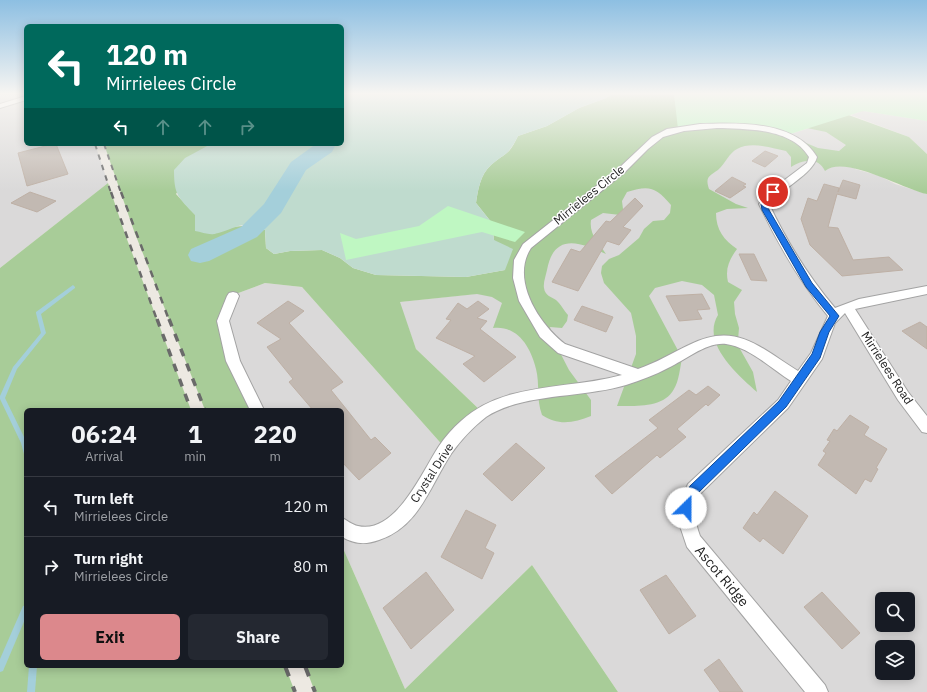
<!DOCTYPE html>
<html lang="en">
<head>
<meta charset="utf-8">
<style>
  :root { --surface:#171b24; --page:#242831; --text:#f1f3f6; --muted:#9ea1a6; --line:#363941; --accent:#dc888c }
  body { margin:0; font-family:"IBM Plex Sans",sans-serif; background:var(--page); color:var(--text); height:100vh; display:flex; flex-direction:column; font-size:15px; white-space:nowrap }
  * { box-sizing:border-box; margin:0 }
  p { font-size:13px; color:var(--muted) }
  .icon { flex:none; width:22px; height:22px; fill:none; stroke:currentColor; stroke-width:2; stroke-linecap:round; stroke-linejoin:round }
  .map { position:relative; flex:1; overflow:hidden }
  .side { position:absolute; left:24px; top:408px; width:320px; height:260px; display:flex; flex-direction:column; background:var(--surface); border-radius:6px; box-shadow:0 2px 10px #0003 }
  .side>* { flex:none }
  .hud { position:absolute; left:24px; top:24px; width:320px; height:122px; border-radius:6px; box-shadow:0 2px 10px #0003; background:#00695c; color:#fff; overflow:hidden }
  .controls { position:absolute; left:875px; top:592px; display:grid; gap:8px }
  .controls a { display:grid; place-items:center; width:40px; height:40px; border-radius:6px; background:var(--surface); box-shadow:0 2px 10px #0003; font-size:20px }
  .pin { position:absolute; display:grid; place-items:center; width:34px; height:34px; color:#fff; margin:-17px; border:2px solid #fff; border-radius:50%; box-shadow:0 1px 4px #0007 }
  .me { position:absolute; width:44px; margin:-22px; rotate:23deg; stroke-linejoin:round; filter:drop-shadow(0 0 3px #0008) }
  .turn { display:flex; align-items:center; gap:14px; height:84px; padding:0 16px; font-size:18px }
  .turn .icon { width:52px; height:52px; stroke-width:2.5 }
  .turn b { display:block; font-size:28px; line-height:34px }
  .lanes { display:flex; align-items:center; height:38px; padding:0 16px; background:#0003; justify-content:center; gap:20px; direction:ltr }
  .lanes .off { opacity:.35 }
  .eta { display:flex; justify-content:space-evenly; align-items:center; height:68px; text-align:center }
  .eta b { font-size:24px; font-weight:700; line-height:28px }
  .action { display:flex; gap:8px; margin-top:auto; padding:8px 16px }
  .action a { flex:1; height:46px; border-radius:6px; background:var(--accent); color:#111; font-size:16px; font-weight:700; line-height:46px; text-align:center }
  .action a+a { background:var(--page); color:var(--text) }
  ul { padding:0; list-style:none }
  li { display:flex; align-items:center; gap:12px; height:60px; padding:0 16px; border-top:1px solid var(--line) }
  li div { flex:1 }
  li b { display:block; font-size:15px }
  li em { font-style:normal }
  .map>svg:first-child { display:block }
  .residential { fill:#dad9d9; fill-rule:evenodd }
  .forest { fill:#a8cc98; fill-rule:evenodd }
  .wetland { fill:#bfdbce }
  .park { fill:#bff7c2 }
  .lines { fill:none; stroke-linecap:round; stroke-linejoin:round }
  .stream { fill:#a4cfda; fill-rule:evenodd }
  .river { fill:#a4cfda; fill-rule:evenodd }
  .building { fill:#c2b9b2; stroke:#beb0a5 }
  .minor-casing { stroke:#a3a3a3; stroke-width:2 }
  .minor { fill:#fff; fill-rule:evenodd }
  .rail-far3 { stroke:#6a6a6a; stroke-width:2; stroke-dasharray:5.5 5.5; stroke-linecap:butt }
  .rail-far2 { stroke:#6a6a6a; stroke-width:2.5; stroke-dasharray:7 7; stroke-linecap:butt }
  .rail-far1 { stroke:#6a6a6a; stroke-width:3.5; stroke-dasharray:8 8; stroke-linecap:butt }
  .rail { stroke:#6a6a6a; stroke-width:4; stroke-dasharray:11 11; stroke-linecap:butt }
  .route { fill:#1a73e8; stroke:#114b97 }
  .labels { text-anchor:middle; stroke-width:3; stroke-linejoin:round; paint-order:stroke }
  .street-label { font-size:12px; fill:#1c1c1c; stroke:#fff }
  .near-street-label { font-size:14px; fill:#1c1c1c; stroke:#fff }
</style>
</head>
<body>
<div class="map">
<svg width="927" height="692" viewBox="0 0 927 692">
  <rect width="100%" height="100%" fill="#ede9e2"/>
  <g class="residential">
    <polygon points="0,94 26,94 26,144 95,144 108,183 0,268"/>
    <polygon points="863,111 927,121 927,154 909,137 851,115"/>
    <path d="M810 128 826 132 846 144 855 169 880 176 895 184 927 194V692H618L532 565 405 689 342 546V410H257L227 339 229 303 233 295 265 283 302 287 446 449 482 412 416 349 399 302 521 289 623 169 787 135ZM882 599H908V625H882ZM882 647H908V673H882Z"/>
  </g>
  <g class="forest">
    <path d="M612 94H893L896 108 843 113 909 137 927 154V194C903 189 844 154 825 171 818 156 802 160 791 167V157L786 151C772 148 751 141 737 149 729 153 725 164 718 170 709 176 705 177 709 189L736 204 748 208 727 209 716 213C716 230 724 240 737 249 729 260 725 269 728 282L742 290 734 302 735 314 739 328 738 340 740 349 753 372 757 392C737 374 701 343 718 315L714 295 702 285 682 281 655 288 649 296 682 358C680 368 679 381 674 389 664 408 636 406 617 406L636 354V336L631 313 604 283 601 273 602 266 609 259 619 255 639 238 644 229 653 221 664 220 670 213 671 205C656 187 649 185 627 192L622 201 623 209 629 216 603 213 591 220C589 235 598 242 606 254 580 242 554 232 547 270 546 275 543 283 544 288 545 296 552 297 556 300 561 304 564 311 568 315L567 321 562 328 550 327 553 339 569 370 591 400V416C574 423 558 426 542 415 536 398 540 385 536 369 531 348 518 325 493 328L502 303 492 297 477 294 400 302 416 349 482 412 446 449 302 287 265 283 233 295 223 321 257 410H205L134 231 104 144H211L205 148 176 194 213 234 232 227 254 225 265 230 266 248 274 254 290 251 322 250 340 258 353 268 376 275 466 277 505 270 494 240 492 223 476 203C478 190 480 175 491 165 506 152 508 157 518 136L547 126 579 108 606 98ZM802 127 826 132 846 145 839 151 818 148 787 135Z"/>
    <polygon points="108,183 125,234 191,410 26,410 26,666 285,666 295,692 0,692 0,268"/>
    <polygon points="342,546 405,689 532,565 618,692 315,692 305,666 342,666"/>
  </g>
  <path class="wetland" d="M342 94H612L606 98 579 108 547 126 518 136C508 156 506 152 491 165 480 175 478 190 476 203L492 223 494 240 513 249 505 270 466 277 376 275 353 268 340 258 322 250 290 251 274 254 266 248 265 230C241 218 236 230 214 234 209 235 201 232 195 231V215C178 197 174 195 174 170L185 158 211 144H342Z"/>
  <g class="park">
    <path d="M674 94H927V121L863 111 787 135C753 123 714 128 678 129Z"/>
    <polygon points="448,206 525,232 515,242 482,232 346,260 340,233 356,239 419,226"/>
  </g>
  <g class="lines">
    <g class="stream">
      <polygon points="73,285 75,287 75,288 41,314 46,333 17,369 5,398 26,441 26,455 24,454 21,443 0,399 0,396 13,367 41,333 36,313 36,312"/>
      <polygon points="26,605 26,617 3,671 0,672 0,659 23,606"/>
      <polygon points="29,666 37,666 35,692 27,692"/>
    </g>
    <polygon class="river" points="316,144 336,144 332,152 306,170 281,213 257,237 209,261 200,263 191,261 188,255 191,249 241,227 264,204 291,162"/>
  </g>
  <g class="building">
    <polygon points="53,144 56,144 68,174 27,186 18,153"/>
    <polygon points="765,151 778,156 765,167 752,161"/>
    <polygon points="732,177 746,184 743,186 746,187 730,198 715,191"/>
    <polygon points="843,180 860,185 856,199 837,194 828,227 838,228 853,260 889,257 903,270 842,276 810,245 801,219 808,198 817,201 824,184 839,188 838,192"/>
    <polygon points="30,192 56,201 37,212 11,203"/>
    <polygon points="635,198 643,206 623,227 631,230 619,245 607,241 578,291 552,282 571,249 580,252 606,221 610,222"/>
    <polygon points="739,254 754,254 767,281 751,280"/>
    <polygon points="702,294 710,309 697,310 702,319 679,321 666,296"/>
    <polygon points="288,301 304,311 289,323 343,382 331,390 371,440 375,437 391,453 359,480 342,462 342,410 313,410 289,382 293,379 267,347 281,339 257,323"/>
    <polygon points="478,301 489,309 477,318 487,321 480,329 516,357 484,382 463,364 475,356 436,338 451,320 446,319 458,303 467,309"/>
    <polygon points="582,306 613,317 606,332 574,320"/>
    <polygon points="920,322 927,327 927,349 902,331"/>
    <polygon points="708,386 720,395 708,406 706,404 677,429 686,437 660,458 657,455 612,494 595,476 658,428 649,420 689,390 696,395"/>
    <polygon points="850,415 869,427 864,435 887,449 876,468 878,469 871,482 865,479 856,494 818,465 826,453 823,451 830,441 827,440 834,429 837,431"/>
    <polygon points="516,443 545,468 512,501 483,474"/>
    <polygon points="775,491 808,516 783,554 763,538 760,542 743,528 754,512 757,515"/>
    <polygon points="466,510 496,525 485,548 494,553 482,579 441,557"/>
    <polygon points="426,572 454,610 411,649 383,608"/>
    <polygon points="666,575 696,616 669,634 640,590"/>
    <polygon points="822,592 860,633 842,649 804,607"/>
    <polygon points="719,659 743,692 720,692 704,670"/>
  </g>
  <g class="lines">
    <defs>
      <g id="minor">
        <polygon points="26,96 26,100 0,108 0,104"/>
        <path d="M700 124C738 123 795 120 817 157 813 174 781 189 769 204 787 242 808 276 835 308L859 299 927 286V294L855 309 908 392 927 416V433L922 432 898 400 845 313 835 323 822 359 788 408 700 494C694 510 694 520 700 536L825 685 828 692H805L687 547 679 523 678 508 688 484 778 400 791 381C772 369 749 347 726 344 706 342 686 360 668 368 655 375 641 380 626 385 584 398 522 393 486 417 473 427 460 441 451 454 430 486 419 527 379 540 365 545 355 544 342 537V518C347 520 352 525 358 526 396 535 423 470 439 446 445 437 453 428 461 421 505 381 569 390 622 375L558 353 540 337 519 301 513 278 514 260 523 244 619 168 652 137 667 129ZM717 128C747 129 792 128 809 157L807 163 770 191 759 204C778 244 799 281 828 316L811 353 798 371C759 347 736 321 689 345 672 353 656 363 638 369L565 344C540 325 510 280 531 248L625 172 648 149 663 137 684 131Z"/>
        <polygon points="233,292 237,293 239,296 229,321 240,361 264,410 250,410 226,361 217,321 227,296 229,293"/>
      </g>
    </defs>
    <use href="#minor" class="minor-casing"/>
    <use href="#minor" class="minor"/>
    <g class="rail-far3">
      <polyline points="95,144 111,193"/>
      <polyline points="104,144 121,193"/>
    </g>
    <g class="rail-far2">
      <polyline points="111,192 157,320"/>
      <polyline points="121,192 169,320"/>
    </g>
    <g class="rail-far1">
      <polyline points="157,319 191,410"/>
      <polyline points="169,319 205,410"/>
    </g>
    <g class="rail">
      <polyline points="285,666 295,692"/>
      <polyline points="305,666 315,692"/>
    </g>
  </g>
  <linearGradient id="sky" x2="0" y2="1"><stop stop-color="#8dbfe2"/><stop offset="0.49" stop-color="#f7f5f2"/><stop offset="1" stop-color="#f7f5f2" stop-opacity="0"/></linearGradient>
  <rect width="927" height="191" fill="url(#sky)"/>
  <polygon class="route" points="771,191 776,192 768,204 769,210 812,283 839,316 829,332 820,358 786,407 698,493 690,512 686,514 682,512 680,508 690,486 779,401 812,354 820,332 830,316 806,287 762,210 761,204"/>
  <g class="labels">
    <g class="street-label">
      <text transform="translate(589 195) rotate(-39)" y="4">Mirrielees Circle</text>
      <text transform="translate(887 368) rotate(57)" y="4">Mirrielees Road</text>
      <text transform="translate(432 473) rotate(-57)" y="4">Crystal Drive</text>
    </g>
    <g class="near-street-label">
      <text transform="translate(722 576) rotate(50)" y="5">Ascot Ridge</text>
    </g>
  </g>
</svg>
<div class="controls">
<a><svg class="icon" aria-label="search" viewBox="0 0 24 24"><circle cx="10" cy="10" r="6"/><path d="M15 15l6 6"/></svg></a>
<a><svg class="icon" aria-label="layers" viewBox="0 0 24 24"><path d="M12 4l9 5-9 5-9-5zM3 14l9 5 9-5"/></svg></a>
</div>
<div class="pin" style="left:773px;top:192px;background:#d93025"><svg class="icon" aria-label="arrive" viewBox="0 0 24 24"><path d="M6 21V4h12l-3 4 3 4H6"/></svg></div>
<svg class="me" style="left:686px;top:508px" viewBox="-20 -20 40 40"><circle r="19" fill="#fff"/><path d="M0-13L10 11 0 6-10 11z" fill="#1a73e8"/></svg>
<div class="hud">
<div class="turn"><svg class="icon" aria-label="left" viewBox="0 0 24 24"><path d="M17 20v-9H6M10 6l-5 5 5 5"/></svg><div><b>120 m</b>Mirrielees Circle</div></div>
<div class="lanes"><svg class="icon" aria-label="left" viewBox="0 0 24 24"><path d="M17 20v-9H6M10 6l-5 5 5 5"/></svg><svg class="icon off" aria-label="ahead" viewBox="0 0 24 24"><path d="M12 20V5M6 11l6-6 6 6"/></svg><svg class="icon off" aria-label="ahead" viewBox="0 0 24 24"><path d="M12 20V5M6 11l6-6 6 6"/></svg><svg class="icon off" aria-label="right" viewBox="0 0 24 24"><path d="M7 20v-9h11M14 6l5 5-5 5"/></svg></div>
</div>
<section class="side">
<div class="eta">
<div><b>06:24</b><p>Arrival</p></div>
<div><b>1</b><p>min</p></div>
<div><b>220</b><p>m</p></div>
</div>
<ul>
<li><svg class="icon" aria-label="left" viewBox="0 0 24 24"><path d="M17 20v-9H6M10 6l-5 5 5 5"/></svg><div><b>Turn left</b><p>Mirrielees Circle</p></div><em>120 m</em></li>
<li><svg class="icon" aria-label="right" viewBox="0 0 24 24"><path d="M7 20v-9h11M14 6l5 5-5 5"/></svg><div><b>Turn right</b><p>Mirrielees Circle</p></div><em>80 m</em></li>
</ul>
<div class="action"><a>Exit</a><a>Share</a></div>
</section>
</div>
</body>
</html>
